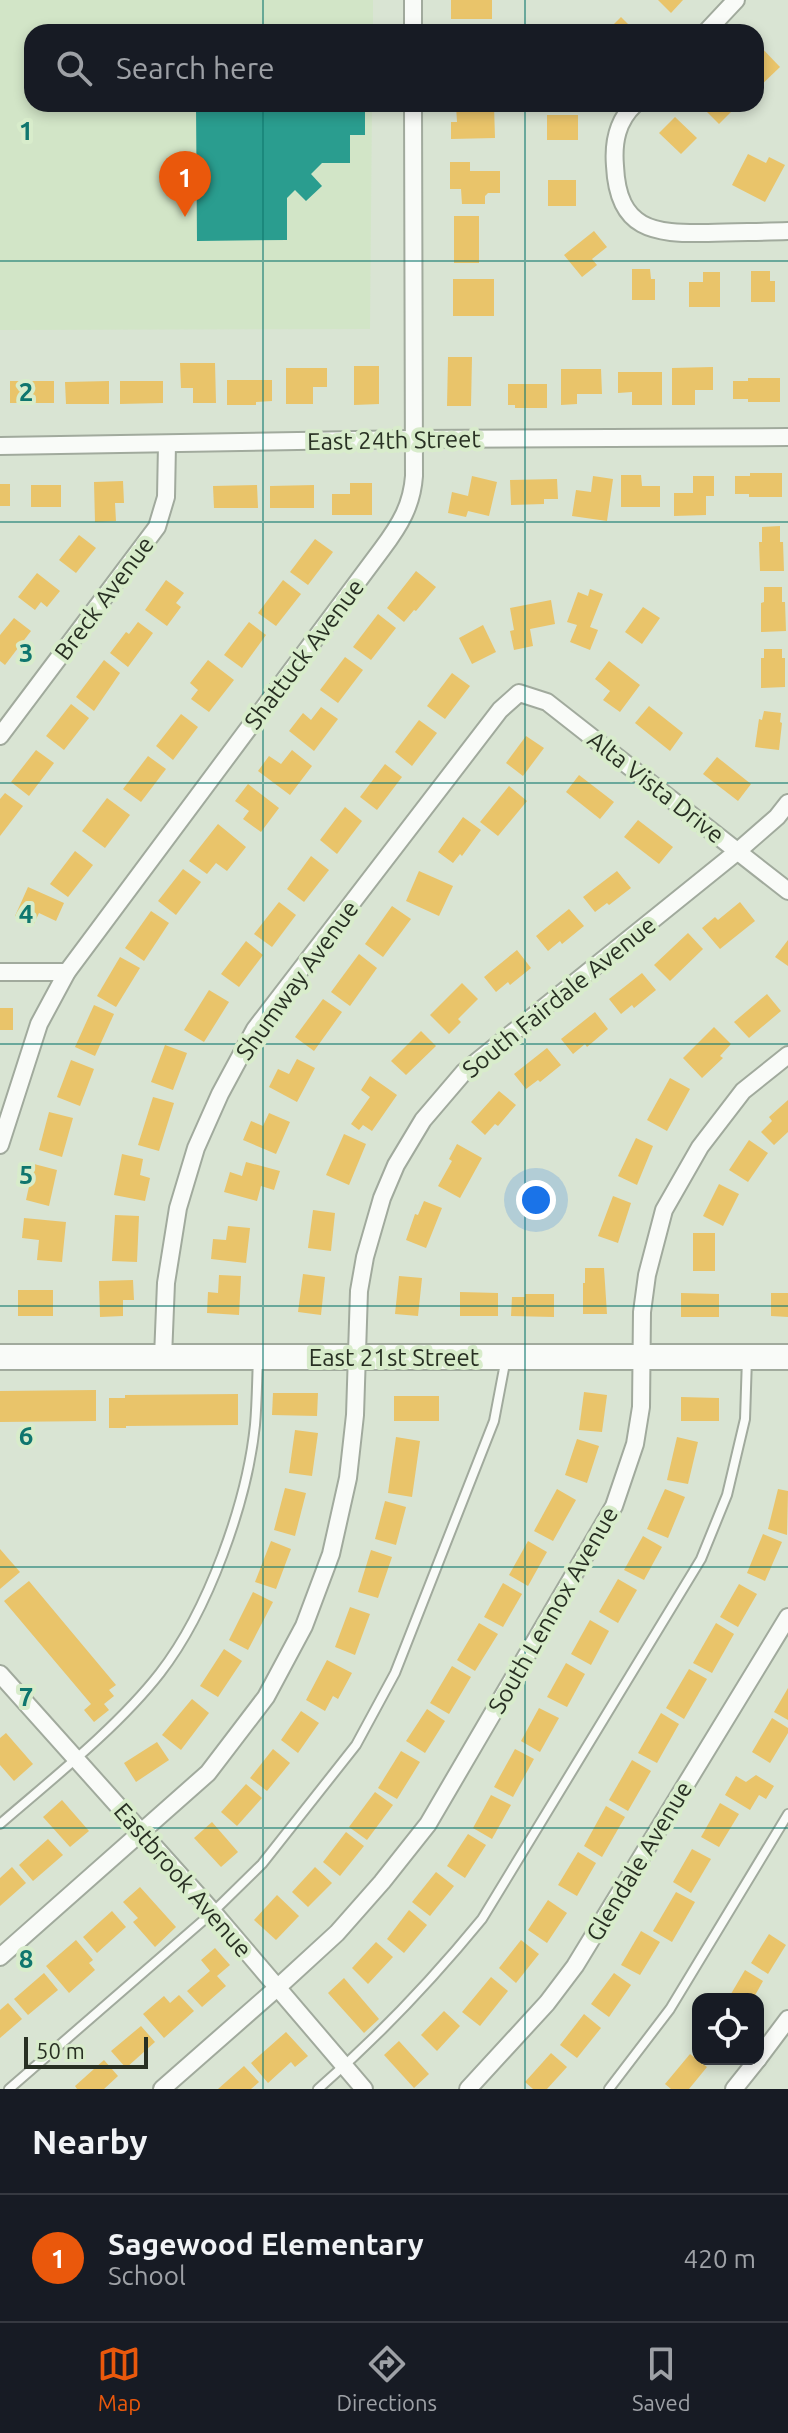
<!DOCTYPE html>
<style>
:root{--surface:#171b24;--page:#242831;--text:#f1f3f6;--muted:#9ea1a6;--line:#363941;--accent:#ea580c}
body{margin:0;font-family:Ubuntu,sans-serif;background:var(--page);color:var(--text)}
.controls{position:absolute;right:24px;bottom:24px;display:grid;overflow:hidden;border-radius:16px;box-shadow:0 4px 12px #0003}
.controls button{width:72px;height:72px;display:grid;place-items:center;padding:0;border:0;border-bottom:2px solid var(--line);background:var(--surface);color:var(--text);font:40px sans-serif}
.scale{position:absolute;left:24px;bottom:20px;width:124px;box-sizing:border-box;padding-left:8px;border:4px solid #283023;border-top:0;font-size:22px;line-height:28px;white-space:nowrap;color:#283023;-webkit-text-stroke:6px #d8eccb;paint-order:stroke}
.you{position:absolute;left:536px;top:1200px;width:28px;height:28px;margin:-20px;border:6px solid #fff;border-radius:50%;background:#1a73e8;box-shadow:0 0 0 12px #1a73e833}
.badge{display:grid;place-items:center;width:52px;height:52px;border-radius:50%;background:var(--accent);color:#fff;font-size:26px;font-weight:700}
.pin{position:absolute;translate:-50% -66px;filter:drop-shadow(0 2px 4px #0008)}
.pin::after{content:'';position:absolute;top:42px;width:28px;height:24px;background:inherit;clip-path:polygon(0 0,100% 0,50% 100%)}
.list{margin:0;padding:0;list-style:none}
h2{display:flex;justify-content:space-between;align-items:center;height:104px;margin:0;padding:0 32px;font-size:34px}
h2 small{font-size:26px;font-weight:400;color:var(--muted)}
.list li{display:grid;grid-template-columns:52px 1fr auto;gap:24px;align-items:center;box-sizing:border-box;height:128px;padding:0 32px;border-top:2px solid var(--line)}
.list b{display:block;font-size:30px;white-space:nowrap}
.list p{margin:0;font-size:26px;white-space:nowrap;color:var(--muted)}
.list em{font-size:26px;font-style:normal;color:var(--muted)}
.icon{flex:none;width:44px;height:44px;fill:none;stroke:currentColor;stroke-width:2;stroke-linecap:round;stroke-linejoin:round}
.map{position:relative;flex:none;width:788px;height:2089px;overflow:hidden}
.search{position:absolute;background:var(--surface);box-shadow:0 4px 12px #0003;left:24px;right:24px;top:24px;height:88px;display:flex;align-items:center;gap:20px;box-sizing:border-box;padding:0 28px;border-radius:24px;color:var(--muted);font-size:30px}
.sheet{height:232px;background:var(--surface)}
nav{display:flex;justify-content:space-around;align-items:center;box-sizing:border-box;height:112px;border-top:2px solid var(--line);background:var(--surface);font-size:22px;color:var(--muted)}
nav a{display:grid;justify-items:center;gap:4px}
nav .on{color:var(--accent)}
.map>svg:first-child{display:block}
.built{fill:#d2e5c7}
.homes{fill:#e9c46a}
.schools{fill:#2a9d8f}
.lines{fill:none;stroke-linecap:round;stroke-linejoin:round}
.lane-casing{stroke:#a1aa9d;stroke-width:12}
.street-casing{stroke:#a1aa9d;stroke-width:20}
.secondary-casing{stroke:#a1aa9d;stroke-width:28}
.lane{stroke:#f9fbf8;stroke-width:8}
.street{stroke:#f9fbf8;stroke-width:16}
.secondary{stroke:#f9fbf8;stroke-width:24}
.grid{fill:none;stroke:#0f766e;stroke-width:2;stroke-opacity:0.55}
.labels{text-anchor:middle;dominant-baseline:central;stroke-width:8;stroke-linejoin:round;paint-order:stroke}
.street-label{font-size:24px;fill:#283023;stroke:#d8eccb}
.grid-label{font-size:26px;text-anchor:middle;font-weight:bold;fill:#0f766e;stroke:#d8eccb;stroke-width:8;stroke-linejoin:round;paint-order:stroke}
</style>
<div class="map">
<svg width="788" height="2089" viewBox="0 0 788 2089">
<rect width="100%" height="100%" fill="#d9e4d3"/>
<path class="built" d="M0 0H373V32H32V104H372L370 329 0 330Z"/>
<g class="homes">
<rect x="451" y="0" width="41" height="19"/>
<path d="M658 0H683L671 13Z"/>
<path d="M621 17 636 32H606Z"/>
<path d="M756 42 780 67 756 90Z"/>
<path d="M699 104H739L719 124Z"/>
<path d="M456 105H494L495 138 451 139V122H457Z"/>
<rect x="547" y="115" width="31" height="25"/>
<path d="M675 117 697 138 681 154 659 133Z"/>
<path d="M748 154 766 163 769 157 785 165 765 202 732 185Z"/>
<path d="M450 162H470V171H500V193H488L485 196V204H462L461 189H450Z"/>
<rect x="548" y="180" width="28" height="26"/>
<rect x="454" y="216" width="25" height="47"/>
<path d="M594 231 607 247 592 259 597 265 582 277 564 255Z"/>
<path d="M632 269H650L651 279H655V300H632Z"/>
<path d="M751 271H770V281H775V302H751Z"/>
<path d="M703 272H720V307H689V282H703Z"/>
<rect x="453" y="279" width="41" height="37"/>
<path d="M448 357H472L471 406H447Z"/>
<path d="M180 363H215L216 403H193V388H181Z"/>
<path d="M354 366H379V404L354 405Z"/>
<path d="M713 367V390H695V405H672V368Z"/>
<path d="M286 368H327V387H313V404H286Z"/>
<path d="M561 369H601L602 394H577V404L561 405Z"/>
<path d="M618 372H662V405H632V392L618 393Z"/>
<path d="M748 378H780V402H748V399H733V381H748Z"/>
<path d="M227 380H272V401L256 402V405H227Z"/>
<rect x="10" y="381" width="44" height="22"/>
<path d="M109 381V404H66L65 382Z"/>
<path d="M120 381H163V403L120 404Z"/>
<path d="M508 384H547V408H515V405H508Z"/>
<path d="M750 473H782V497H749V494H735V476H750Z"/>
<path d="M621 475H641L642 486H660V507H621Z"/>
<path d="M472 476 497 482 489 516 468 511 466 517 448 513 452 492 468 496Z"/>
<path d="M593 476 613 479 607 521 572 516 576 490 591 492Z"/>
<path d="M693 476H714V496H706V515L674 516V493H693Z"/>
<path d="M557 479 558 499H544V504L511 505 510 480Z"/>
<path d="M123 481 124 503H115L116 521 95 522 94 482Z"/>
<path d="M350 483H372V515H332V494H350Z"/>
<rect x="0" y="484" width="10" height="22"/>
<rect x="31" y="485" width="30" height="22"/>
<path d="M257 485 258 508H214L213 486Z"/>
<path d="M314 485V508H270V486Z"/>
<path d="M780 526V542H783L784 571H760L759 542H762V527Z"/>
<path d="M79 535 96 548 76 573 59 560Z"/>
<path d="M315 539 333 552 308 585 290 572Z"/>
<path d="M416 571 436 587 416 611 414 610 404 622 387 608Z"/>
<path d="M37 573 60 591 47 607 41 602 35 610 18 597Z"/>
<path d="M166 580 184 593 176 603 181 607 167 626 145 610Z"/>
<path d="M283 580 301 594 276 626 258 613Z"/>
<path d="M764 587H782V602H785L786 631 761 632V603L764 602Z"/>
<path d="M590 589 603 594 590 627 598 630 590 650 570 642 577 625 567 622 578 592 588 596Z"/>
<path d="M551 600 555 624 530 629 533 646 514 650 510 631 514 630 510 608Z"/>
<path d="M643 607 660 618 642 644 625 632Z"/>
<path d="M378 614 396 628 371 660 353 647Z"/>
<path d="M14 618 31 631 5 665 0 661V635Z"/>
<path d="M138 622 153 633 128 667 110 653 126 632 129 634Z"/>
<path d="M249 622 266 635 242 668 224 655Z"/>
<path d="M483 625 496 652 472 664 459 638Z"/>
<path d="M764 649H782V658H785V687L761 688V658H764Z"/>
<path d="M345 657 363 670 338 703 320 690Z"/>
<path d="M104 660 120 673 94 711 76 697Z"/>
<path d="M208 660 234 680 209 712 191 699 198 690 190 683Z"/>
<path d="M609 661 640 685 620 712 603 700 610 691 595 679Z"/>
<path d="M452 673 470 686 445 719 427 706Z"/>
<path d="M71 704 89 718 64 750 46 736Z"/>
<path d="M649 706 683 733 670 751 635 723Z"/>
<path d="M321 707 338 719 314 751 289 731 303 713 311 720Z"/>
<path d="M764 711 781 713 780 722 782 723 779 750 755 747 759 719 762 720Z"/>
<path d="M181 714 198 727 173 760 156 746Z"/>
<path d="M419 720 437 733 412 766 395 752Z"/>
<path d="M526 736 544 748 523 776 506 763Z"/>
<path d="M36 750 54 763 29 796 11 782Z"/>
<path d="M292 750 312 766 290 795 258 771 269 756 281 764Z"/>
<path d="M148 756 166 769 141 802 123 789Z"/>
<path d="M717 757 751 784 738 801 703 774Z"/>
<path d="M385 764 402 777 377 810 360 797Z"/>
<path d="M579 775 614 802 600 819 566 792Z"/>
<path d="M248 784 279 808 261 832 243 819 249 811 235 801Z"/>
<path d="M509 786 527 801 498 836 480 822Z"/>
<path d="M5 793 23 806 0 836V799Z"/>
<path d="M107 798 130 815 105 848 82 831Z"/>
<path d="M345 807 362 821 337 854 320 840Z"/>
<path d="M463 817 481 830 462 856 460 854 453 863 438 852Z"/>
<path d="M638 820 673 847 659 864 624 837Z"/>
<path d="M218 824 246 847 227 871 216 863 207 874 189 861Z"/>
<path d="M75 851 93 865 68 897 50 884Z"/>
<path d="M311 856 329 870 304 902 287 889Z"/>
<path d="M183 869 201 882 176 915 158 901Z"/>
<path d="M419 871 453 886 439 916 406 901Z"/>
<path d="M617 871 631 888 609 905 607 903 595 912 583 897Z"/>
<path d="M28 887 64 903 56 921 39 913 34 924 15 916Z"/>
<path d="M279 902 296 915 272 947 254 934Z"/>
<path d="M740 902 755 921 720 949 702 928 715 917 718 920Z"/>
<path d="M392 906 411 919 383 957 365 944Z"/>
<path d="M569 909 584 926 562 944 560 941 548 951 536 936Z"/>
<path d="M151 911 169 923 144 961 125 948Z"/>
<path d="M688 933 703 949 670 981 654 965Z"/>
<path d="M788 940V966L775 957Z"/>
<path d="M246 941 263 955 239 987 221 974Z"/>
<path d="M517 950 531 968 510 985 508 982 496 992 484 977Z"/>
<path d="M359 954 377 968 350 1006 331 992Z"/>
<path d="M120 957 140 968 116 1007 97 996Z"/>
<path d="M642 973 656 990 634 1008 632 1005 621 1014 609 999Z"/>
<path d="M462 983 478 999 458 1019 461 1022 449 1034 430 1015Z"/>
<path d="M209 990 229 1002 204 1042 184 1030Z"/>
<path d="M767 994 781 1011 749 1038 734 1022Z"/>
<path d="M323 999 342 1012 314 1051 295 1037Z"/>
<path d="M94 1005 114 1014 95 1056 75 1047Z"/>
<rect x="0" y="1008" width="13" height="22"/>
<path d="M595 1012 608 1029 587 1047 585 1044 573 1054 561 1039Z"/>
<path d="M714 1027 731 1044 720 1056 723 1058 702 1078 683 1058Z"/>
<path d="M421 1031 436 1046 406 1075 391 1061Z"/>
<path d="M165 1045 187 1053 173 1090 151 1082Z"/>
<path d="M547 1048 561 1065 540 1082 538 1080 526 1089 514 1074Z"/>
<path d="M297 1059 315 1068 297 1102 269 1087 278 1069 289 1074Z"/>
<path d="M71 1060 94 1069 80 1106 57 1097Z"/>
<path d="M370 1076 397 1095 372 1131 363 1125 359 1130 351 1124 370 1097 361 1090Z"/>
<path d="M670 1078 690 1089 667 1131 647 1120Z"/>
<path d="M499 1091 516 1105 498 1126 495 1124 485 1135 471 1122Z"/>
<path d="M153 1097 174 1103 159 1151 138 1145Z"/>
<path d="M788 1100V1132L774 1145 761 1132 772 1121 769 1117Z"/>
<path d="M49 1112 73 1118 62 1157 39 1150Z"/>
<path d="M269 1113 290 1122 276 1154 243 1140 251 1121 263 1126Z"/>
<path d="M344 1134 366 1144 349 1185 326 1175Z"/>
<path d="M636 1138 653 1146 637 1185 618 1176Z"/>
<path d="M749 1140 768 1153 748 1182 729 1170Z"/>
<path d="M457 1144 482 1158 460 1198 438 1186 452 1161 449 1159Z"/>
<path d="M122 1154 143 1159 140 1175 150 1178 145 1201 114 1195Z"/>
<path d="M246 1162 280 1171 274 1190 261 1186 257 1201 224 1192 230 1172 242 1176Z"/>
<path d="M34 1164 57 1170 49 1206 26 1200Z"/>
<path d="M719 1184 739 1194 723 1226 703 1216Z"/>
<path d="M613 1196 631 1203 618 1243 598 1236Z"/>
<path d="M424 1201 442 1208 426 1248 406 1240 415 1214 418 1215Z"/>
<path d="M313 1210 335 1213 331 1251 308 1248Z"/>
<path d="M115 1215 139 1216 137 1262 112 1261Z"/>
<path d="M24 1218 66 1222 62 1262 37 1260 39 1240 22 1238Z"/>
<path d="M228 1226 250 1228 246 1263 211 1259 213 1239 226 1240Z"/>
<rect x="693" y="1233" width="22" height="38"/>
<path d="M585 1268H604L607 1314H583V1283H585Z"/>
<path d="M303 1274 325 1277 321 1315 298 1312Z"/>
<path d="M219 1275 241 1276 239 1315 207 1313 208 1292 218 1293Z"/>
<path d="M399 1276 422 1278 418 1316 395 1314Z"/>
<path d="M133 1280 134 1300H123V1316L100 1317 99 1281Z"/>
<rect x="18" y="1290" width="35" height="26"/>
<path d="M460 1292 498 1293V1316H460Z"/>
<path d="M681 1293 719 1294V1317H681Z"/>
<path d="M771 1293H788V1317L771 1316Z"/>
<path d="M525 1294H554V1317L511 1316 512 1297H525Z"/>
<path d="M96 1390V1421L0 1422V1391Z"/>
<path d="M584 1392 607 1395 602 1432 579 1430Z"/>
<path d="M273 1393H318L317 1416 272 1415Z"/>
<path d="M238 1394V1425L126 1426V1428H109V1398H125V1395Z"/>
<rect x="394" y="1396" width="45" height="25"/>
<path d="M681 1397 719 1398V1421H681Z"/>
<path d="M295 1430 318 1433 312 1476 289 1473Z"/>
<path d="M396 1437 420 1441 412 1497 388 1493Z"/>
<path d="M677 1437 698 1442 688 1484 667 1480Z"/>
<path d="M577 1439 599 1446 587 1483 565 1475Z"/>
<path d="M285 1488 306 1493 295 1536 274 1530Z"/>
<path d="M557 1489 576 1500 553 1541 534 1531Z"/>
<path d="M665 1489 685 1497 668 1538 647 1529Z"/>
<path d="M778 1489 788 1491 787 1535 768 1529Z"/>
<path d="M385 1501 406 1507 396 1545 375 1539Z"/>
<path d="M763 1534 782 1542 765 1581 747 1573Z"/>
<path d="M643 1536 662 1547 644 1580 624 1570Z"/>
<path d="M271 1541 291 1549 276 1589 255 1582Z"/>
<path d="M528 1541 547 1552 528 1586 509 1575Z"/>
<path d="M0 1549 20 1572 0 1589Z"/>
<path d="M371 1550 392 1557 378 1598 358 1592Z"/>
<path d="M618 1579 637 1590 618 1623 599 1612Z"/>
<path d="M29 1581 116 1685 109 1690 114 1696 104 1704 109 1710 94 1722 84 1710 91 1704 4 1601Z"/>
<path d="M503 1583 522 1594 503 1627 484 1617Z"/>
<path d="M739 1584 757 1594 738 1627 720 1617Z"/>
<path d="M253 1592 273 1602 248 1650 229 1640Z"/>
<path d="M350 1607 370 1614 355 1655 335 1647Z"/>
<path d="M590 1620 609 1631 591 1665 571 1654Z"/>
<path d="M479 1623 498 1634 475 1671 457 1660Z"/>
<path d="M716 1623 734 1634 712 1673 693 1663Z"/>
<path d="M224 1649 242 1661 218 1697 200 1686Z"/>
<path d="M327 1660 352 1673 338 1699 333 1696 325 1711 306 1700Z"/>
<path d="M566 1663 585 1674 567 1707 547 1697Z"/>
<path d="M452 1666 471 1677 449 1714 430 1703Z"/>
<path d="M689 1669 707 1679 684 1719 666 1708Z"/>
<path d="M788 1688V1720L774 1712Z"/>
<path d="M192 1699 209 1713 181 1750 162 1735Z"/>
<path d="M539 1708 559 1718 540 1752 521 1741Z"/>
<path d="M427 1709 445 1721 425 1753 406 1741Z"/>
<path d="M301 1711 319 1723 298 1753 281 1740Z"/>
<path d="M661 1713 679 1724 657 1763 638 1753Z"/>
<path d="M772 1718 788 1728V1733L770 1763 752 1752Z"/>
<path d="M6 1733 33 1764 14 1781 0 1765V1738Z"/>
<path d="M157 1742 169 1760 136 1782 124 1763Z"/>
<path d="M273 1749 290 1763 267 1791 250 1778Z"/>
<path d="M515 1749 534 1759 513 1797 494 1787Z"/>
<path d="M401 1751 420 1762 397 1799 378 1788Z"/>
<path d="M632 1760 651 1771 628 1811 609 1800Z"/>
<path d="M756 1775 774 1786 766 1799 759 1795 750 1810 725 1795 736 1776 746 1782Z"/>
<path d="M246 1784 262 1798 237 1826 221 1812Z"/>
<path d="M375 1792 393 1805 367 1840 349 1827Z"/>
<path d="M491 1795 511 1805 492 1839 473 1828Z"/>
<path d="M62 1800 89 1831 70 1847 43 1817Z"/>
<path d="M720 1803 739 1814 719 1847 701 1837Z"/>
<path d="M606 1806 625 1817 602 1857 584 1846Z"/>
<path d="M212 1822 238 1852 221 1867 194 1838Z"/>
<path d="M346 1832 364 1846 340 1876 323 1862Z"/>
<path d="M468 1834 486 1845 465 1878 447 1866Z"/>
<path d="M48 1839 63 1855 33 1881 19 1865Z"/>
<path d="M692 1849 711 1859 691 1893 673 1882Z"/>
<path d="M578 1852 596 1863 577 1896 558 1885Z"/>
<path d="M12 1867 26 1883 0 1906V1878Z"/>
<path d="M315 1867 332 1883 308 1907 292 1892Z"/>
<path d="M436 1872 454 1886 430 1916 412 1902Z"/>
<path d="M140 1887 176 1927 155 1947 133 1922 138 1918 123 1902Z"/>
<path d="M676 1892 695 1902 672 1942 653 1931Z"/>
<path d="M277 1895 299 1916 276 1940 254 1920Z"/>
<path d="M548 1900 567 1913 547 1943 528 1930Z"/>
<path d="M409 1910 427 1925 404 1953 387 1939Z"/>
<path d="M112 1911 126 1927 97 1953 83 1937Z"/>
<path d="M641 1931 660 1942 640 1975 621 1965Z"/>
<path d="M769 1934 786 1945 768 1974 751 1963Z"/>
<path d="M76 1940 93 1960 89 1963 95 1970 69 1993 46 1966Z"/>
<path d="M521 1940 539 1954 516 1983 499 1968Z"/>
<path d="M376 1942 393 1957 368 1984 352 1968Z"/>
<path d="M215 1948 230 1965 217 1976 226 1986 202 2007 187 1991 210 1971 201 1960Z"/>
<path d="M745 1970 763 1981 753 1999H728Z"/>
<path d="M44 1973 58 1990 28 2015 14 1999Z"/>
<path d="M614 1973 631 1985 609 2017 591 2004Z"/>
<path d="M491 1977 508 1991 480 2026 462 2012Z"/>
<path d="M344 1978 379 2019 364 2033 328 1993Z"/>
<path d="M179 1995 194 2011 164 2038 143 2014 164 1996 170 2003Z"/>
<path d="M8 2003 22 2019 0 2038V2010Z"/>
<path d="M444 2011 460 2026 437 2051 421 2035Z"/>
<path d="M584 2014 601 2028 577 2058 560 2045Z"/>
<path d="M141 2026 155 2042 126 2068 111 2051Z"/>
<path d="M286 2032 308 2056 295 2067 291 2062 268 2083 251 2063Z"/>
<path d="M399 2041 429 2074 414 2088 384 2055Z"/>
<path d="M551 2053 567 2067 547 2089H533L525 2082Z"/>
<path d="M690 2054 707 2067 689 2089H671L665 2084Z"/>
<path d="M104 2060 118 2076 104 2089H77L75 2086Z"/>
<path d="M244 2066 259 2082 251 2089H218Z"/>
</g>
<path class="schools" d="M196 104H286V109H314V104H365V135H350V163H322L311 174 322 186 306 201 295 190 287 198V240L197 241Z"/>
<g class="lines">
<g class="lane-casing">
<g id="lane">
<path d="M0 1824C52 1779 118 1727 160 1673 208 1611 247 1503 255 1425 257 1403 257 1380 258 1358"/>
<path d="M9 2089 213 1912 262 1864 356 1745 395 1673 494 1421 506 1358"/>
<path d="M318 2089C378 2037 432 1980 482 1919L701 1559 727 1495 745 1419 747 1358"/>
<path d="M609 2089 670 2009 788 1814"/>
</g>
</g>
<g class="street-casing">
<g id="street">
<path d="M413 0V32"/>
<path d="M706 32 736 0"/>
<path d="M635 104C617 121 613 142 615 166 618 230 653 234 708 233 735 232 761 232 788 231"/>
<path d="M0 446 414 439 788 437"/>
<path d="M0 736 157 527 166 497 167 444"/>
<path d="M0 972H67"/>
<path d="M0 1145 39 1024 67 972 382 549C400 525 412 505 414 476L413 104"/>
<path d="M163 1357 166 1283 178 1208 196 1148 220 1094 255 1029 500 710 519 693 547 702 788 891"/>
<path d="M0 1674 213 1912 364 2089"/>
<path d="M0 1957 208 1773 266 1697 304 1626 331 1554 348 1478 355 1415 359 1291 365 1257 382 1198 396 1165 423 1120 464 1072 738 851 777 817 788 803"/>
<path d="M758 2059 788 2019"/>
<path d="M162 2089 277 1988 337 1933 382 1882 428 1824 614 1506 635 1444 641 1407 642 1312 647 1275 664 1210 700 1147 743 1091 788 1055"/>
<path d="M468 2089 547 2003 575 1966 788 1617"/>
<path d="M734 2089 758 2059"/>
</g>
</g>
<g class="secondary-casing">
<path id="secondary" d="M0 1357H788"/>
</g>
<use href="#lane" class="lane"/>
<use href="#street" class="street"/>
<use href="#secondary" class="secondary"/>
</g>
<path class="grid" d="M263 0V32M525 0V32M263 104V2089M525 104V2089M0 261H788M0 522H788M0 783H788M0 1044H788M0 1306H788M0 1567H788M0 1828H788"/>
<g class="labels">
<g class="street-label">
<text transform="translate(394 440) rotate(-1)">East 24th Street</text>
<text transform="translate(104 598) rotate(-53)">Breck Avenue</text>
<text transform="translate(304 654) rotate(-53)">Shattuck Avenue</text>
<text transform="translate(656 787) rotate(38)">Alta Vista Drive</text>
<text transform="translate(297 980) rotate(-54)">Shumway Avenue</text>
<text transform="translate(559 997) rotate(-39)">South Fairdale Avenue</text>
<text x="394" y="1357">East 21st Street</text>
<text transform="translate(553 1610) rotate(-60)">South Lennox Avenue</text>
<text transform="translate(639 1861) rotate(-59)">Glendale Avenue</text>
<text transform="translate(183 1880) rotate(49)">Eastbrook Avenue</text>
</g>
</g>
<g class="grid-label">
<text x="26" y="140">1</text>
<text x="26" y="401">2</text>
<text x="26" y="662">3</text>
<text x="26" y="923">4</text>
<text x="26" y="1184">5</text>
<text x="26" y="1445">6</text>
<text x="26" y="1706">7</text>
<text x="26" y="1968">8</text>
</g>
</svg>
<div class="controls">
<button><svg class="icon" aria-label="locate" viewBox="0 0 24 24"><circle cx="12" cy="12" r="6"/><path d="M12 2v4M12 18v4M2 12h4M18 12h4"/></svg></button>
</div>
<div class="scale">50 m</div>
<div class="you"></div>
<div class="pin badge" style="left:185px;top:217px">1</div>
<div class="search"><svg class="icon" aria-label="search" viewBox="0 0 24 24"><circle cx="10" cy="10" r="6"/><path d="M15 15l6 6"/></svg>Search here</div>
</div>
<section class="sheet">
<h2>Nearby<small></small></h2>
<ul class="list">
<li><span class="badge">1</span><div><b>Sagewood Elementary</b><p>School</p></div><em>420 m</em></li>
</ul>
</section>
<nav>
<a class="on"><svg class="icon" aria-label="map" viewBox="0 0 24 24"><path d="M3 6l6-2 6 2 6-2v14l-6 2-6-2-6 2zM9 4v14M15 6v14"/></svg>Map</a>
<a><svg class="icon" aria-label="directions" viewBox="0 0 24 24"><path d="M12 3l9 9-9 9-9-9zM9 14v-3h6M13 9l2 2-2 2"/></svg>Directions</a>
<a><svg class="icon" aria-label="saved" viewBox="0 0 24 24"><path d="M7 4h10v16l-5-4-5 4z"/></svg>Saved</a>
</nav>
